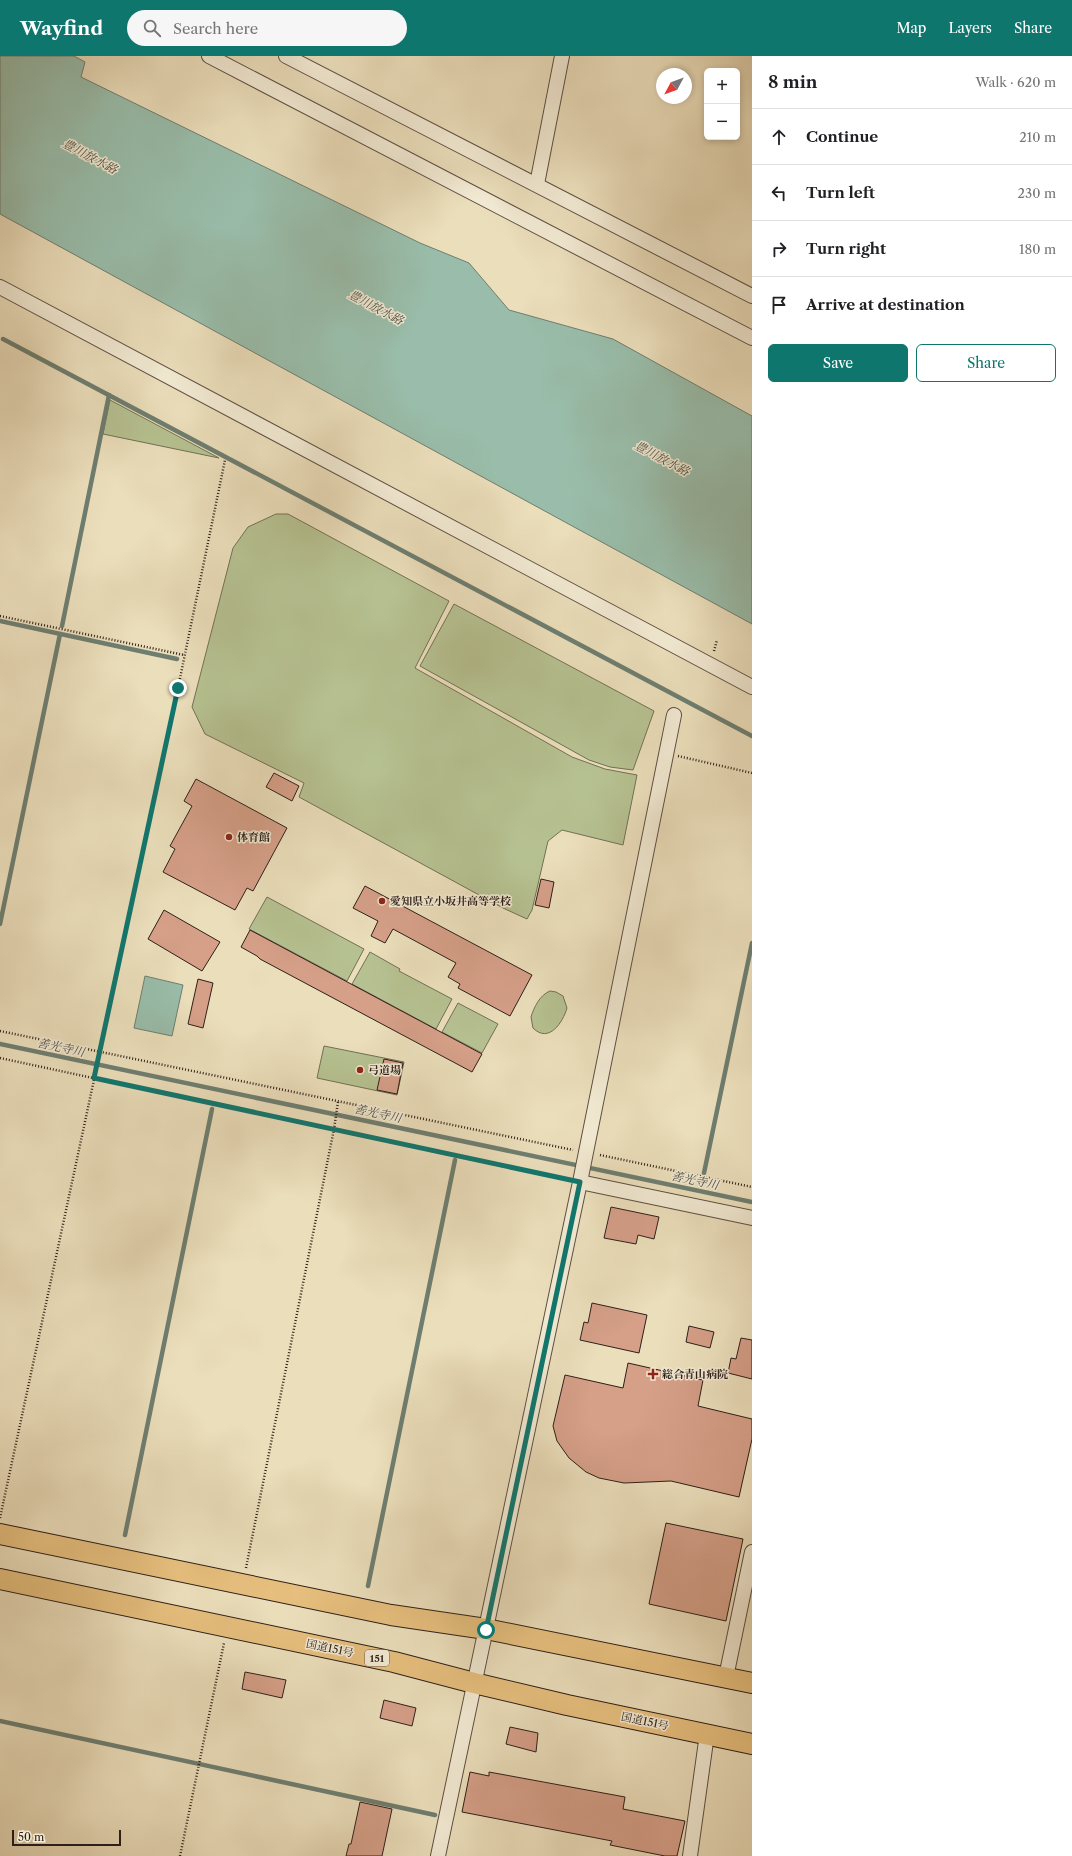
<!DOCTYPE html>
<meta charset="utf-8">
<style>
:root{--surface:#fff;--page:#f6f6f6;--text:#202124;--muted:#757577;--line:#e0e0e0;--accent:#0f766e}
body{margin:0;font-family:"Libre Caslon Text","Noto Serif JP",serif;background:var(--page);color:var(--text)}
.controls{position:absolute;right:12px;top:12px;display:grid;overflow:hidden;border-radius:6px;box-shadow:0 2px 6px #0003}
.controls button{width:36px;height:36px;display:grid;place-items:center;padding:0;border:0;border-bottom:1px solid var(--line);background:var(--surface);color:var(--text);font:20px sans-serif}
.compass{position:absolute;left:656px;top:12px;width:36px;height:36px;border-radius:50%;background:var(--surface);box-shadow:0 2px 6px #0003;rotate:229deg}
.scale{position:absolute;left:12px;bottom:10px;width:109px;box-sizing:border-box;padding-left:4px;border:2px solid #2e1f19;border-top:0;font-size:11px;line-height:14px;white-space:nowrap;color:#2e1f19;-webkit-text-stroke:3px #f2ead3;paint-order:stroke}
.stop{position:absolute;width:12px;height:12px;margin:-9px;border:3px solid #0f766e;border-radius:50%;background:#fff}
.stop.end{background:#0f766e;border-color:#fff;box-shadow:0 1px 4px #0008}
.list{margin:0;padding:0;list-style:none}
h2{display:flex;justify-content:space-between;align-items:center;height:52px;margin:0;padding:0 16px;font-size:17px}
h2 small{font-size:13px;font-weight:400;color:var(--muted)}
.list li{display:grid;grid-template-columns:26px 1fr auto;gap:12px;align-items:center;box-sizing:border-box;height:56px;padding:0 16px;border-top:1px solid var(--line)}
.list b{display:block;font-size:15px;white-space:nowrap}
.list em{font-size:13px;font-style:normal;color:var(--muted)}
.actions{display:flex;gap:8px;padding:12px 16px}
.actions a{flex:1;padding:9px 0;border:1px solid var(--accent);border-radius:6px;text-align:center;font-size:14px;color:var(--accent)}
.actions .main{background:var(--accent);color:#fff}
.icon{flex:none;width:22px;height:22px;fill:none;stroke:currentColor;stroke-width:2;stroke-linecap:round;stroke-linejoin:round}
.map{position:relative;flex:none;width:752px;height:1800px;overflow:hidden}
header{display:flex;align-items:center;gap:24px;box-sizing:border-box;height:56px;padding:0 20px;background:var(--accent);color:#fff}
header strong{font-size:19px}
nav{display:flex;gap:22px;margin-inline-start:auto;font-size:14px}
.search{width:280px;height:36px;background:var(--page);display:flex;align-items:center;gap:10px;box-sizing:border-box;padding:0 14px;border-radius:22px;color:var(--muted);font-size:15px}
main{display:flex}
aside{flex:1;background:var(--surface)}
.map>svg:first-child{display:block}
.green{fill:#b6c191;stroke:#727055}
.water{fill:#99bdaa;stroke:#6e7e70}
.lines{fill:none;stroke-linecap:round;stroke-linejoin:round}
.stream{stroke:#6e7e70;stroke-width:4.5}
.building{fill:#d59f88;stroke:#2e1f19}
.minor-casing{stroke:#5d4f42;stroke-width:16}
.highway-casing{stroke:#2e1f19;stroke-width:22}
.path{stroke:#2e1f19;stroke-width:2.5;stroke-dasharray:1 2;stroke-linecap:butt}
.minor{stroke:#f2ead3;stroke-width:14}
.highway{stroke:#e6bf7e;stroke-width:20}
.route{stroke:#0f766e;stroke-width:5}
.poi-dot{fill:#8f2418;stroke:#f2ead3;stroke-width:1.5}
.labels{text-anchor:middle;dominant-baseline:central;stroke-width:3;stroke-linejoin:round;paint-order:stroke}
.shield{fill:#f2ead3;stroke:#695c51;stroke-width:1}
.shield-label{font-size:10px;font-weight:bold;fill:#2e1f19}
.poi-label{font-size:11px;font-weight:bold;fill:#2e1f19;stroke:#f2ead3;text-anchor:start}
.street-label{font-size:11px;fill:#2e1f19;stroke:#f2ead3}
.water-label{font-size:12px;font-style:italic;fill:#4e4e44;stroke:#f2ead3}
</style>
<header>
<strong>Wayfind</strong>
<div class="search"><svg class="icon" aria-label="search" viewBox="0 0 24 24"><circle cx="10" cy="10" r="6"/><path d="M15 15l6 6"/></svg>Search here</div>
<nav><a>Map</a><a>Layers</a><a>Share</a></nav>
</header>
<main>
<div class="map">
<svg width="752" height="1800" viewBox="0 0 752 1800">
<rect width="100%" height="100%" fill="#ebdebb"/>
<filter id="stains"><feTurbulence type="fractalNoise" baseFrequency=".005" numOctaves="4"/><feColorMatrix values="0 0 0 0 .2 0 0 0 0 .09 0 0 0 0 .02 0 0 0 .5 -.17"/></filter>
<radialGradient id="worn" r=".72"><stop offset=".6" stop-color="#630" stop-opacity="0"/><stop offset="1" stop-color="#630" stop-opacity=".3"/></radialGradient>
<g class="green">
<path d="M110 344 219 402 103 378Z"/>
<path d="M276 458H288L449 545 415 612 572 701 605 713 637 719 623 789 562 774 548 785 532 854 527 863 503 852 299 741 304 727 205 678 192 651 233 492 248 471Z"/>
<path d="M454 548 654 655 633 714 610 711 589 704 420 610Z"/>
<path d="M267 841 364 893 347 925 249 873Z"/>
<path d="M370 896 400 913 399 915 452 943 436 973 352 928Z"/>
<path d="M550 935 556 936 563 940 567 952C563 966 549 988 533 972L531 961C534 951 540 939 550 935Z"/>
<path d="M458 947 498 968 482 997 442 976Z"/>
<path d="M324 990 404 1006 397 1039 317 1022Z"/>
</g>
<g class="water">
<path d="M0 0H74L85 6 81 21 420 187 469 207 509 254 613 283 752 360V568L0 158Z"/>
<path d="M145 920 183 929 172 980 134 972Z"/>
</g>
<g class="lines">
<g class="stream">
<path d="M3 283 752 680"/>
<path d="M0 565 177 603"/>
<path d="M62 570 109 339"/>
<path d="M0 868 60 578"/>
<path d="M0 988 752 1146"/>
<path d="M704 1117 752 887"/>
<path d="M125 1479 212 1053"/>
<path d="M368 1530 455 1104"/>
<path d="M0 1665 435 1759"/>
</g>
</g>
<g class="building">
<path d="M274 717 299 730 292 745 266 731Z"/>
<path d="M196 723 287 772 253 835 247 832 235 854 163 816 175 793 170 790 192 750 184 745Z"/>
<path d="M541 823 554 826 549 852 535 849Z"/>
<path d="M365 830 532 919 510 960 458 932 460 928 448 921 456 907 393 873 385 887 371 880 378 865 353 852Z"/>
<path d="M164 854 220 886 202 915 148 883Z"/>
<path d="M250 874 482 998 472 1016 260 903 257 900 241 891Z"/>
<path d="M198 923 213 927 203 972 188 968Z"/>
<path d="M384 1003 403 1007 397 1038 377 1034Z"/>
<path d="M611 1151 659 1161 654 1183 638 1179 636 1188 604 1182Z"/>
<path d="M592 1247 647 1259 639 1297 580 1284 584 1266 588 1267Z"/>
<path d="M689 1270 714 1276 710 1292 686 1286Z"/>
<path d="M741 1282 752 1284V1323L728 1317 731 1302 736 1303Z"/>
<path d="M628 1307 703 1324 698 1350 752 1363V1383L739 1441 671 1425 624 1427 599 1422 586 1416 569 1402 557 1385 553 1370 565 1319 623 1332Z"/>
<path d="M666 1467 743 1483 726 1565 649 1548Z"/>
<path d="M245 1616 286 1624 282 1642 242 1633Z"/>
<path d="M384 1644 416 1652 412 1670 380 1662Z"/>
<path d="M510 1671 538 1677 536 1696 506 1688Z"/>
<path d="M470 1716 489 1720V1716L625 1741 623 1753 685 1765 677 1800H665L610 1789 612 1785 462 1756Z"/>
<path d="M360 1746 392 1753 382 1800H346L349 1788H351Z"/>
</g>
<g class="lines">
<g class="minor-casing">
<g id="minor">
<path d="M209 0 752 282"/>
<path d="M286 0 752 240"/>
<path d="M537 128 562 0"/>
<path d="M0 231 752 631"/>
<path d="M580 1126 752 1162"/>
<path d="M726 1621 752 1496"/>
<path d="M438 1800 580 1126 674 659"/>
<path d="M690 1800 707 1678"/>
</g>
</g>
<g class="highway-casing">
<g id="highway">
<path d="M0 1478 391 1559 486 1573 752 1627"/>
<path d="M0 1523 394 1606 474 1627 567 1649 752 1688"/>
</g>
</g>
<g class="path">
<path d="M0 560 184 599"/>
<path d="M714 595 717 584"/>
<path d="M678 700 752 717"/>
<path d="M0 975 573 1094"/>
<path d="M0 1002 567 1124"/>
<path d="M600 1099 752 1131"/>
<path d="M0 1462 178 632 225 404"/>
<path d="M246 1512 334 1073 338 1046"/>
<path d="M180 1800 224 1587"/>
</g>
<use href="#minor" class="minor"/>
<use href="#highway" class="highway"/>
</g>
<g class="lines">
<path class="route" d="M178 632 94 1022 580 1126 486 1574"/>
</g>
<g class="poi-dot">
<circle cx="229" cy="781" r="4"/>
<circle cx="382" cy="845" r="4"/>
<circle cx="360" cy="1014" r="4"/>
<path d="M651 1312h4v4h4v4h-4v4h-4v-4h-4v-4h4z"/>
</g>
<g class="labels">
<rect class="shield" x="365" y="1594" width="24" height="16" rx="3"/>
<g class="shield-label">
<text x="377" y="1602">151</text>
</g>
<g class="poi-label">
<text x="237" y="781">体育館</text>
<text x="390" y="845">愛知県立小坂井高等学校</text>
<text x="368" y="1014">弓道場</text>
<text x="662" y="1318">総合青山病院</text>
</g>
<g class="street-label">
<text transform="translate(330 1592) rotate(12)">国道151号</text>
<text transform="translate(645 1665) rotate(12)">国道151号</text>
</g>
<g class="water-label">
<text transform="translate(90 100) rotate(28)">豊川放水路</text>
<text transform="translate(376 251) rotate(28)">豊川放水路</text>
<text transform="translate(662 402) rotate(28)">豊川放水路</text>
<text transform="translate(61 991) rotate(12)">善光寺川</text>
<text transform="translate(378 1057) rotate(12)">善光寺川</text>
<text transform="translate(695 1124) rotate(12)">善光寺川</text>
</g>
</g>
<rect width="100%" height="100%" filter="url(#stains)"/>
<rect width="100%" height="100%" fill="url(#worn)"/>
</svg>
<div class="controls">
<button>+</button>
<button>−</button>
</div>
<svg class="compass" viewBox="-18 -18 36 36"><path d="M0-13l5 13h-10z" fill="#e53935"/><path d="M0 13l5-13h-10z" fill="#757577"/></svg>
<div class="scale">50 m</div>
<div class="stop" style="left:486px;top:1574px"></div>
<div class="stop end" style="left:178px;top:632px"></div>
</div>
<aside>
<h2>8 min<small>Walk · 620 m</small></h2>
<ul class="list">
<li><svg class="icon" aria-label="ahead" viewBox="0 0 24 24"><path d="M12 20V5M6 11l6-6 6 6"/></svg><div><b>Continue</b></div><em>210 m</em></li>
<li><svg class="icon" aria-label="left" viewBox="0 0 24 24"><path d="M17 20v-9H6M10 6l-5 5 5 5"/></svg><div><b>Turn left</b></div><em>230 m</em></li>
<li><svg class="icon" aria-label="right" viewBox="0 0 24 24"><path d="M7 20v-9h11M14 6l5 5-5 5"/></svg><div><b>Turn right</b></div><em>180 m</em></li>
<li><svg class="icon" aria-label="arrive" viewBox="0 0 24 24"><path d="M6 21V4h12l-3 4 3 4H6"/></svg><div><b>Arrive at destination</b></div></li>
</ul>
<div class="actions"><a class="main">Save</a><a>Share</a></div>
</aside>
</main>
